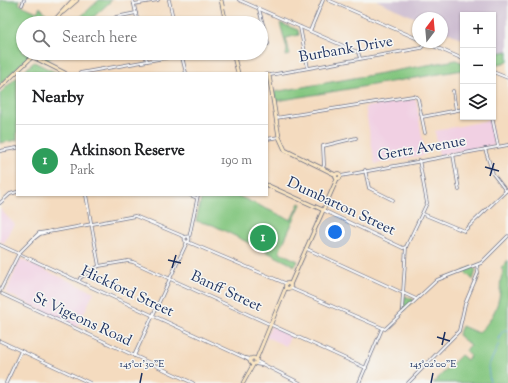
<!DOCTYPE html>
<meta charset="utf-8">
<style>
:root{--surface:#fff;--page:#f6f6f6;--text:#202124;--muted:#757577;--line:#e0e0e0;--accent:#db2777}
body{margin:0;font-family:"Sorts Mill Goudy",serif;background:var(--page);color:var(--text)}
.controls{position:absolute;right:12px;top:12px;display:grid;overflow:hidden;border-radius:0px;box-shadow:0 1px 3px #0004}
.controls button{width:36px;height:36px;display:grid;place-items:center;padding:0;border:0;border-bottom:1px solid var(--line);background:var(--surface);color:var(--text);font:20px sans-serif}
.compass{position:absolute;left:412px;top:12px;width:36px;height:36px;border-radius:50%;background:var(--surface);box-shadow:0 1px 3px #0004;rotate:16deg}
.you{position:absolute;left:335px;top:232px;width:14px;height:14px;margin:-10px;border:3px solid #fff;border-radius:50%;background:#1a73e8;box-shadow:0 0 0 6px #1a73e833}
.badge{display:grid;place-items:center;width:26px;height:26px;border-radius:50%;background:var(--accent);color:#fff;font-size:13px;font-weight:700}
.pin{position:absolute;translate:-50% -50%;border:2px solid #fff;box-shadow:0 1px 4px #0006}
.list{margin:0;padding:0;list-style:none}
h2{display:flex;justify-content:space-between;align-items:center;height:52px;margin:0;padding:0 16px;font-size:17px}
h2 small{font-size:13px;font-weight:400;color:var(--muted)}
.list li{display:grid;grid-template-columns:26px 1fr auto;gap:12px;align-items:center;box-sizing:border-box;height:72px;padding:0 16px;border-top:1px solid var(--line)}
.list b{display:block;font-size:15px;white-space:nowrap}
.list p{margin:0;font-size:13px;white-space:nowrap;color:var(--muted)}
.list em{font-size:13px;font-style:normal;color:var(--muted)}
.icon{flex:none;width:22px;height:22px;fill:none;stroke:currentColor;stroke-width:2;stroke-linecap:round;stroke-linejoin:round}
.map{position:relative;flex:none;width:508px;height:383px;overflow:hidden}
.search{position:absolute;background:var(--surface);box-shadow:0 1px 3px #0004;left:16px;top:16px;width:252px;height:44px;display:flex;align-items:center;gap:10px;box-sizing:border-box;padding:0 14px;border-radius:22px;color:var(--muted);font-size:15px}
.panel{position:absolute;background:var(--surface);box-shadow:0 1px 3px #0004;left:16px;top:72px;width:252px;height:124px;border-radius:0px}
.map>svg:first-child{display:block}
.built{fill:#f1d0e3}
.industrial{fill:#cebed1}
.green{fill:#83c67f;stroke:#4f7a6e}
.lines{fill:none;stroke-linecap:round;stroke-linejoin:round}
.stream{stroke:#699fd6;stroke-width:1}
.street-casing{stroke:#676b80;stroke-width:3.5}
.secondary-casing{stroke:#676b80;stroke-width:4.5}
.street{stroke:#fff;stroke-width:2}
.secondary{stroke:#fbe6c3;stroke-width:3}
.ticks{fill:none;stroke:#1b2f5e;stroke-width:1.5}
.labels{text-anchor:middle;dominant-baseline:central;stroke-width:3;stroke-linejoin:round;paint-order:stroke}
.street-label{font-size:15px;fill:#1b2f5e;stroke:#f6f6f2}
.ticks-label{font-size:10px;text-anchor:middle;fill:#1b2f5e;stroke:#f6f6f2;stroke-width:3;stroke-linejoin:round;paint-order:stroke}
</style>
<div class="map">
<svg width="508" height="383" viewBox="0 0 508 383">
<rect width="100%" height="100%" fill="#f6f6f2"/>
<filter id="ink" filterUnits="userSpaceOnUse"><feTurbulence type="fractalNoise" baseFrequency=".025" numOctaves="2"/><feDisplacementMap in="SourceGraphic" scale="8" xChannelSelector="R" yChannelSelector="G"/><feConvolveMatrix kernelMatrix="1 2 1 2 8 2 1 2 1" color-interpolation-filters="sRGB"/></filter>
<filter id="wash" filterUnits="userSpaceOnUse"><feTurbulence type="fractalNoise" baseFrequency=".012" numOctaves="4" result="noise"/><feDisplacementMap in="SourceGraphic" scale="16" xChannelSelector="R" yChannelSelector="G"/><feGaussianBlur stdDeviation="0.9" result="paint"/><feColorMatrix in="noise" values="0 0 0 0 0 0 0 0 0 0 0 0 0 0 0 0 0 1.4 0 .05"/><feComposite in="paint" operator="in"/></filter>
<g filter="url(#wash)">
<rect width="100%" height="100%" fill="#f4dbbf"/>
<g class="built">
<path d="M414 99 416 100 425 155 375 164 365 107Z"/>
<path d="M490 120 495 145 439 155 435 131Z"/>
<path d="M0 209 15 225 10 230 4 243 0 241Z"/>
<path d="M20 259 94 292 77 327 6 293Z"/>
<path d="M271 326 291 335 286 346 266 337Z"/>
</g>
<path class="industrial" d="M376 0H508V51L493 53V15H463V39L442 30V18L418 19Z"/>
<g class="green">
<path d="M0 0H20L19 4 37 12 40 7 49 17 47 23H23V53H33L0 85Z"/>
<path d="M99 0H112L87 23H74Z"/>
<path d="M280 23 298 30 299 35 286 38 290 55 286 56 287 49Z"/>
<path d="M508 51V62L493 65V54Z"/>
<path d="M39 53H55L45 62 37 58Z"/>
<path d="M456 60 463 63V70L276 101 274 92Z"/>
<path d="M34 62 57 73H22Z"/>
<path d="M17 77V140L0 143V93Z"/>
<path d="M202 195H236L291 220 299 203 301 204 279 252 298 261 295 266 213 225 196 221Z"/>
<path d="M508 260V383H433L461 355 467 360 470 356 466 351 470 345 458 335 462 326 478 333C490 323 498 308 500 292 501 283 499 280 504 271L501 269Z"/>
<path d="M473 267 476 270 473 280 464 271Z"/>
<path d="M405 296 414 300 403 311Z"/>
</g>
<g class="lines">
<path class="stream" d="M490 383 488 367 498 346 500 335 504 330H508"/>
</g>
</g>
<g filter="url(#ink)">
<g class="lines">
<g class="street-casing">
<g id="street">
<path d="M133 0 138 23"/>
<path d="M169 0 174 23"/>
<path d="M239 0 355 51 358 52 360 58"/>
<path d="M328 0 418 39"/>
<path d="M134 4 158 0"/>
<path d="M22 5 24 0"/>
<path d="M259 9 268 44"/>
<path d="M110 23 116 17 136 13"/>
<path d="M300 27 308 68"/>
<path d="M310 31 323 0"/>
<path d="M424 42 463 59"/>
<path d="M145 53 147 61"/>
<path d="M181 53 186 73"/>
<path d="M493 72 508 78"/>
<path d="M80 73 181 55"/>
<path d="M270 75 421 48 426 43"/>
<path d="M453 91 456 110"/>
<path d="M422 117 463 109"/>
<path d="M492 117 498 146"/>
<path d="M276 118 413 96 417 97 418 99 425 133"/>
<path d="M267 139 279 137"/>
<path d="M485 149 493 174 506 191"/>
<path d="M0 151 17 148"/>
<path d="M453 154 459 190"/>
<path d="M323 168 324 165 323 146 356 138"/>
<path d="M365 170 369 188 393 200"/>
<path d="M341 176 508 145"/>
<path d="M86 195 99 266"/>
<path d="M190 195 197 198"/>
<path d="M0 203 10 194 17 192"/>
<path d="M323 210 403 248 406 247"/>
<path d="M423 214 464 231 508 189"/>
<circle cx="187" cy="239" r="2.5"/>
<path d="M189 238 198 195"/>
<path d="M32 240 40 234 51 231"/>
<path d="M188 242 287 284"/>
<path d="M0 245 245 358 250 361"/>
<path d="M307 249 416 299"/>
<path d="M79 281 80 278 99 266 128 261 133 262 366 368"/>
<path d="M290 288 385 329 437 280 481 263 508 236"/>
<path d="M0 291 19 253 39 233 55 231 135 216 185 237"/>
<path d="M2 294 193 383"/>
<path d="M402 309 406 247 427 203 419 160"/>
<path d="M0 341 90 383"/>
<path d="M134 356 187 242"/>
<path d="M246 358 251 359"/>
<path d="M256 361 300 383"/>
<path d="M255 364 261 365"/>
<path d="M6 383 21 351"/>
<path d="M359 383 382 329"/>
<path d="M408 383 459 331 465 304 478 273 477 265"/>
</g>
</g>
<g class="secondary-casing">
<g id="secondary">
<path d="M221 0 226 23"/>
<path d="M63 12 77 0"/>
<path d="M52 23 73 0"/>
<path d="M233 53 238 73"/>
<path d="M33 57 65 73"/>
<path d="M267 75H269L279 137 285 150 336 175"/>
<path d="M0 88 36 53"/>
<circle cx="338" cy="176" r="2.5"/>
<path d="M267 185 323 210"/>
<circle cx="288" cy="286" r="2.5"/>
<path d="M290 285 337 179"/>
<circle cx="253" cy="361" r="3"/>
<path d="M256 360 286 287"/>
<path d="M243 383 253 365"/>
</g>
</g>
<use href="#street" class="street"/>
<use href="#secondary" class="secondary"/>
</g>
</g>
<path class="ticks" d="M485 167 499 171M490 176 494 163M168 260 181 263M172 268 176 255M437 337 450 341M442 345 445 332M140 383 142 373M431 383 433 373"/>
<g class="labels">
<g class="street-label">
<text transform="translate(346 50) rotate(-10)">Burbank Drive</text>
<text transform="translate(422 149) rotate(-10)">Gertz Avenue</text>
<text transform="translate(341 207) rotate(25)">Dumbarton Street</text>
<text transform="translate(127 292) rotate(25)">Hickford Street</text>
<text transform="translate(226 292) rotate(25)">Banff Street</text>
<text transform="translate(82 320) rotate(25)">St Vigeons Road</text>
</g>
</g>
<g class="ticks-label">
<text x="142" y="367">145°01'30"E</text>
<text x="433" y="367">145°02'00"E</text>
</g>
</svg>
<div class="controls">
<button>+</button>
<button>−</button>
<button><svg class="icon" aria-label="layers" viewBox="0 0 24 24"><path d="M12 4l9 5-9 5-9-5zM3 14l9 5 9-5"/></svg></button>
</div>
<svg class="compass" viewBox="-18 -18 36 36"><path d="M0-13l5 13h-10z" fill="#e53935"/><path d="M0 13l5-13h-10z" fill="#757577"/></svg>
<div class="you"></div>
<div class="pin badge" style="left:263px;top:238px;background:#2e9e5b">1</div>
<div class="search"><svg class="icon" aria-label="search" viewBox="0 0 24 24"><circle cx="10" cy="10" r="6"/><path d="M15 15l6 6"/></svg>Search here</div>
<section class="panel">
<h2>Nearby<small></small></h2>
<ul class="list">
<li><span class="badge" style="background:#2e9e5b">1</span><div><b>Atkinson Reserve</b><p>Park</p></div><em>190 m</em></li>
</ul>
</section>
</div>
